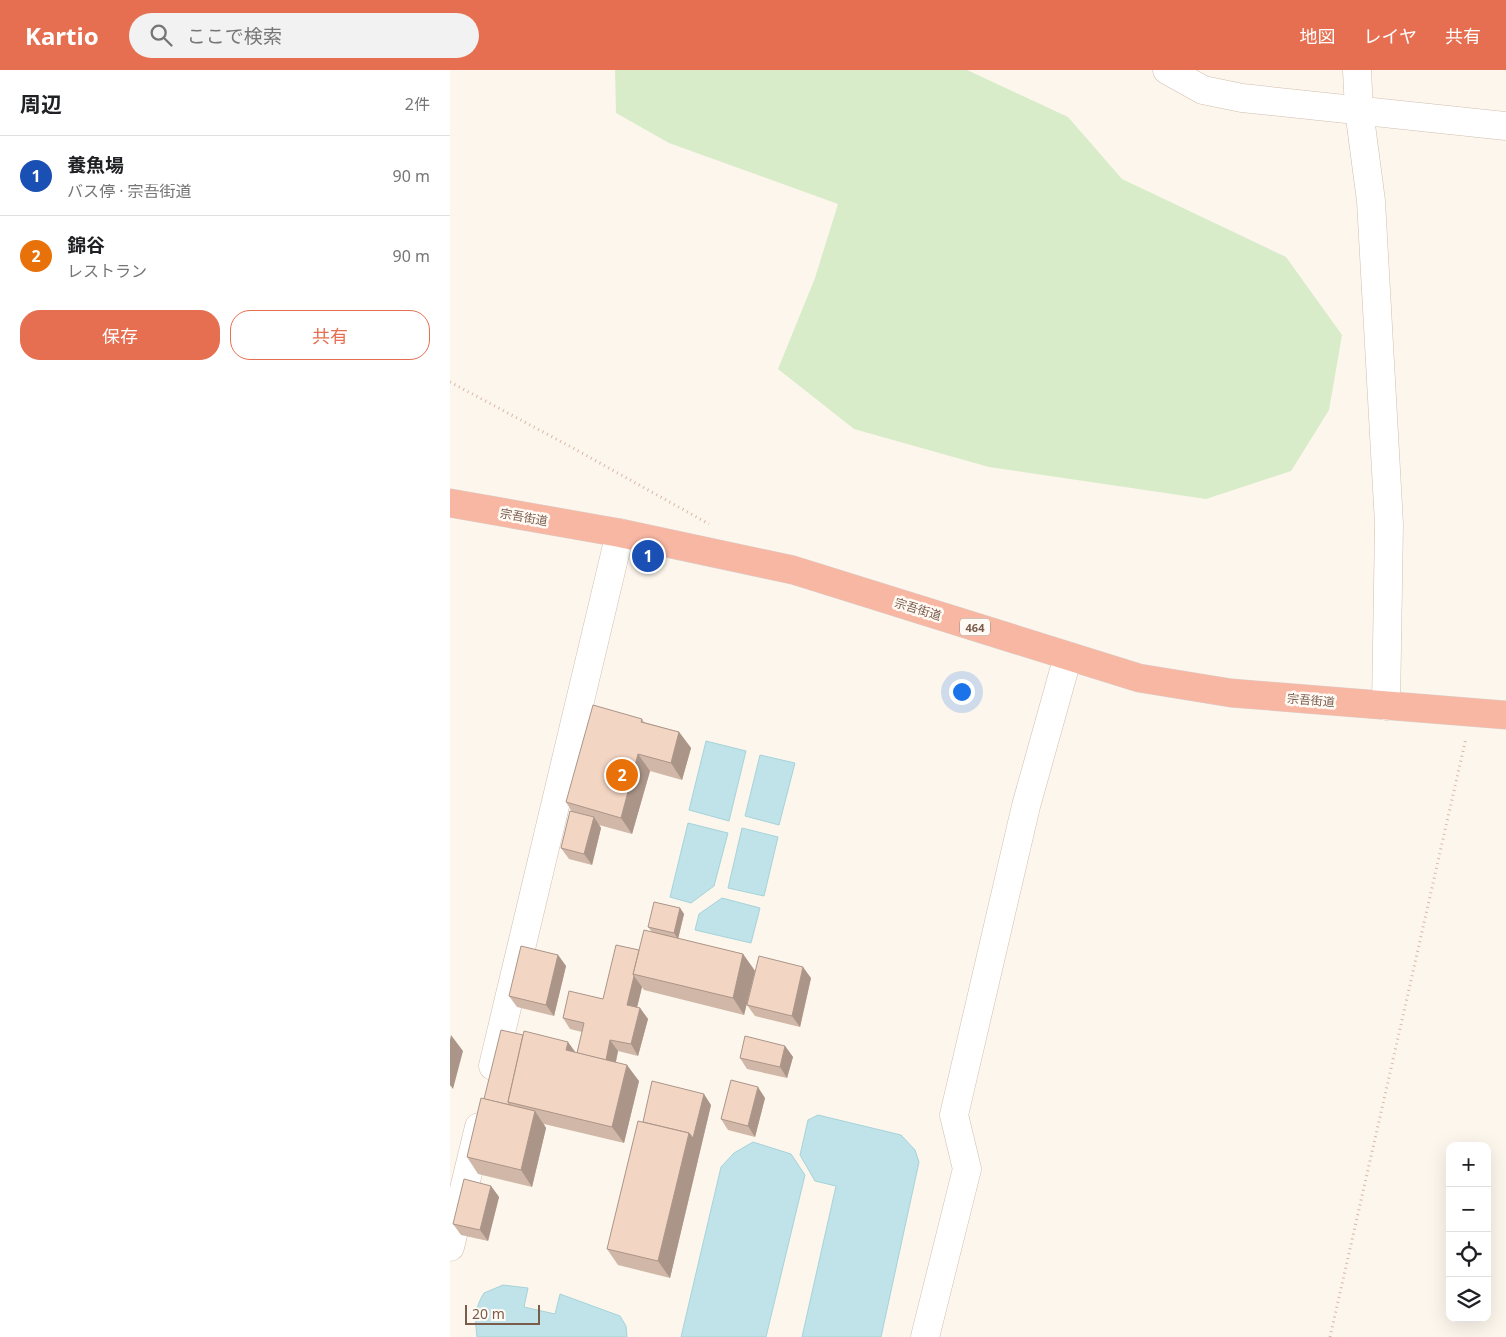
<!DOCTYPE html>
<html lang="ja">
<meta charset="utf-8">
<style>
:root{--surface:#fff;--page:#f2f2f2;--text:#202124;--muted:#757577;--line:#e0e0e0;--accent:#e76f51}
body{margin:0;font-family:"Noto Sans","Noto Sans JP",sans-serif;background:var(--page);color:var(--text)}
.controls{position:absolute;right:15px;bottom:15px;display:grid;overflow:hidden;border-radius:10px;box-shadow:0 5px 20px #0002}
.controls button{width:45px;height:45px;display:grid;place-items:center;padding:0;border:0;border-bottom:1px solid var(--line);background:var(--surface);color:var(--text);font:25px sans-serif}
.scale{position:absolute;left:15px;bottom:12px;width:75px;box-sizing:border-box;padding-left:5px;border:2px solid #7a5c4d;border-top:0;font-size:14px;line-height:18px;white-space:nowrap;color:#7a5c4d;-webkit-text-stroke:4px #fffaf3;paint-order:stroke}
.you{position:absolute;left:511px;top:621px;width:18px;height:18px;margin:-12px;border:4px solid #fff;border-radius:50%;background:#1a73e8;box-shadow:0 0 0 8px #1a73e833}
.badge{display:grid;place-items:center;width:32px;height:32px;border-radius:50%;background:var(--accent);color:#fff;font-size:16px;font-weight:700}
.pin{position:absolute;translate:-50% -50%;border:2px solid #fff;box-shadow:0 1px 5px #0006}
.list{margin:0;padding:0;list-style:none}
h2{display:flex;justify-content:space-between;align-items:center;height:65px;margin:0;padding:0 20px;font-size:21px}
h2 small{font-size:16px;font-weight:400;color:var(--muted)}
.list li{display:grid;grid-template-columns:32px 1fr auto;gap:15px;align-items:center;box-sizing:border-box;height:80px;padding:0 20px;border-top:1px solid var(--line)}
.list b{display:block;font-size:19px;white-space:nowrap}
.list p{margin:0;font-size:16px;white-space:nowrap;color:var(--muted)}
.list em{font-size:16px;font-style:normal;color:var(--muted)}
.actions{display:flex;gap:10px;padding:15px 20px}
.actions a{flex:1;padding:11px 0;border:1px solid var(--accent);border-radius:20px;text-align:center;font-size:18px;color:var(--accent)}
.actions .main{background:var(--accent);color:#fff}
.icon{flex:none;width:28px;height:28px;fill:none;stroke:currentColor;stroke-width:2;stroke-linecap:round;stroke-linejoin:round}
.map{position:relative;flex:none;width:1056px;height:1267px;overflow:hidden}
header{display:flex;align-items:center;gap:30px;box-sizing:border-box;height:70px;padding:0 25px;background:var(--accent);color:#fff}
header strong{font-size:24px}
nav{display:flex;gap:28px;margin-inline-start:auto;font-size:18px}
.search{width:350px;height:45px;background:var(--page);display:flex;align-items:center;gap:12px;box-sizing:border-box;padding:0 18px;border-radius:28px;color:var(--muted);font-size:19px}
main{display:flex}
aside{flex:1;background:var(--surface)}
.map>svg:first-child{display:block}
.green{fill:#d8ecc9}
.water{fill:#bfe3e8;stroke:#a5d3da}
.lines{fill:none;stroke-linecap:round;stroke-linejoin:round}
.minor-casing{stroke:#d1beb0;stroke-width:29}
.highway-casing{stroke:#dad1cd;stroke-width:29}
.path{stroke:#d9b8a5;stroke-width:3;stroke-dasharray:1 4;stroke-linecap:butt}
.minor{stroke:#fff;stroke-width:28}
.highway{stroke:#f7b7a3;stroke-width:28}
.wall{fill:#d1b7a8}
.shaded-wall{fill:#aa9588}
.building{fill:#f3d5c3;stroke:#aa9588}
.labels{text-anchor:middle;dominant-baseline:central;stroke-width:5;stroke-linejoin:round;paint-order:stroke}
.shield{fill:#fffaf3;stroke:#a28b7f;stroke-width:1}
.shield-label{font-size:11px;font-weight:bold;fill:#7a5c4d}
.street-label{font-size:12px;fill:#7a5c4d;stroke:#fffaf3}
</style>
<header>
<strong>Kartio</strong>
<div class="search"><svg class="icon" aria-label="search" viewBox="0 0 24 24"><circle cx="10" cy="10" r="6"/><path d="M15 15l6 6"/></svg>ここで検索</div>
<nav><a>地図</a><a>レイヤ</a><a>共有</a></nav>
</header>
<main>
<aside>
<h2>周辺<small>2件</small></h2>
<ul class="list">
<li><span class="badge" style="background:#1a4fb4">1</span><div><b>養魚場</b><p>バス停 · 宗吾街道</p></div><em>90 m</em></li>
<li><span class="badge" style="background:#e8710a">2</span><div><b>錦谷</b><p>レストラン</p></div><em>90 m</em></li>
</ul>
<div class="actions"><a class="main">保存</a><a>共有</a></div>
</aside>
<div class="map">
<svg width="1056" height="1267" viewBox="0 0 1056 1267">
<rect width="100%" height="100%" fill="#fdf6ec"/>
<path class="green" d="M165 0H517L618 47 672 109 836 187 892 265 879 340 841 401 756 429 539 397 404 359 328 299 365 208 388 134 219 73 166 43Z"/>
<g class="water">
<path d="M256 671 296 681 279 751 239 740Z"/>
<path d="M310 685 345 693 329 755 295 746Z"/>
<path d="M238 753 278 763 264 816 241 833 220 827Z"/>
<path d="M292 758 328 767 314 826 278 818Z"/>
<path d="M272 828 310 838 301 873 245 860 249 844Z"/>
<path d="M368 1045 451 1065 465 1080 469 1092 431 1267H352L386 1116 365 1111 350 1085 358 1050Z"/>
<path d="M303 1072 341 1084 355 1105 316 1267H231L271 1097 284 1083Z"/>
<path d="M53 1215 78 1218 74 1237 105 1244 110 1224 170 1246 176 1256 177 1267H27C25 1249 24 1239 34 1223Z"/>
</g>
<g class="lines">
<g class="minor-casing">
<g id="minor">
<path d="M717 0 753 20 792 28 1056 56"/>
<path d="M907 0 909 40 921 131 939 454 936 636"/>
<path d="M43 996 170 463"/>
<path d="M0 1177 29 1057"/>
<path d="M475 1267 517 1099 504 1045 576 736 618 586"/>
</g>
</g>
<g class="highway-casing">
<path id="highway" d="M0 433 170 463 343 500 689 608 781 623 1056 645"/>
</g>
<g class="path">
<path d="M0 312 123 378 259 454"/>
<path d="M880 1267 1016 668"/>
</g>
<use href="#minor" class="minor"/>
<use href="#highway" class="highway"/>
</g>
<g class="wall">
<path d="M192 649 194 652 229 662 241 678 232 710 200 701 182 764 149 755 151 758 142 795 119 789 111 778 122 742 116 732Z"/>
<path d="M230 838 234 844 228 869 293 884 305 901 294 945 194 920 192 917 187 937 190 938 198 949 188 986 168 981 166 992 189 1011 174 1073 94 1054 96 1058 82 1117 28 1104 17 1087 34 1029 125 982 127 983 132 962 120 959 113 948 153 929 202 862 198 857Z"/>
<path d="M108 885 116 896 104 946 67 937 59 926Z"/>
<path d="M361 908 350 957 305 946 297 935Z"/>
<path d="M335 976 343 987 337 1008 297 999 290 988Z"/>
<path d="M315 1028 305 1067 278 1060 271 1049Z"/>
<path d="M261 1035 220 1208 168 1195 157 1179 193 1052Z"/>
<path d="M41 1116 49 1127 38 1171 11 1165 3 1154Z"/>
</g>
<g class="shaded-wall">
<path d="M229 662 241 678 232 710 221 693Z"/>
<path d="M188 684 200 701 182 764 171 748Z"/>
<path d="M144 747 151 758 142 795 134 784Z"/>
<path d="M230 838 234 844 228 869 224 863Z"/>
<path d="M293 884 305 901 294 945 283 928Z"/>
<path d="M108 885 116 896 104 946 96 935Z"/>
<path d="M353 897 361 908 350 957 342 946Z"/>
<path d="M184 906 192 917 185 946 177 935Z"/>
<path d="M190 938 198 949 188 986 181 974Z"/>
<path d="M1 965 13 981 3 1019 0 1015V970Z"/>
<path d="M160 970 168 981 163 1005 155 994Z"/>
<path d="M118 972 129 987 116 980Z"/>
<path d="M335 976 343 987 337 1008 330 997Z"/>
<path d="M177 995 189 1011 174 1073 162 1057Z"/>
<path d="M308 1017 315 1028 305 1067 298 1056Z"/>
<path d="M254 1024 261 1035 220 1208 208 1191 239 1063Z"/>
<path d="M85 1041 96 1058 82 1117 71 1100Z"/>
<path d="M41 1116 49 1127 38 1171 30 1160Z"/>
</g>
<g class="building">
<path d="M143 635 192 649 191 652 229 662 221 693 188 684 171 748 116 732Z"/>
<path d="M120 741 144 747 134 784 111 778Z"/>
<path d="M204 832 230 838 224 863 198 857Z"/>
<path d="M194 860 293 884 283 928 183 904Z"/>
<path d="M166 875 189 880 183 904 184 906 177 935 190 938 181 974 160 970 156 990 127 983 134 953 113 948 119 921 153 929Z"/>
<path d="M71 876 108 885 96 935 59 926Z"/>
<path d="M309 886 353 897 342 946 297 935Z"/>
<path d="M51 960 73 965 58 1032 60 1035 34 1029Z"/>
<path d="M74 961 118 972 116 980 177 995 162 1057 58 1032Z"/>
<path d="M295 966 335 976 330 997 290 988Z"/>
<path d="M281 1010 308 1017 298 1056 271 1049Z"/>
<path d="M202 1011 254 1024 243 1068 239 1063 193 1052Z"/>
<path d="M31 1028 85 1041 71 1100 17 1087Z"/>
<path d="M188 1051 239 1063 208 1191 157 1179Z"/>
<path d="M14 1109 41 1116 30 1160 3 1154Z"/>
</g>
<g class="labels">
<rect class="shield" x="510" y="548.5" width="30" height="17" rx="4"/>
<g class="shield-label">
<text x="525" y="557">464</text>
</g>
<g class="street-label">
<text transform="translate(74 447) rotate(10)">宗吾街道</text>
<text transform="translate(468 539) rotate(17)">宗吾街道</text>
<text transform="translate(861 630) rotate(5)">宗吾街道</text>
</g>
</g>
</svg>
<div class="controls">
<button>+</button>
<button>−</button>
<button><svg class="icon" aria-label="locate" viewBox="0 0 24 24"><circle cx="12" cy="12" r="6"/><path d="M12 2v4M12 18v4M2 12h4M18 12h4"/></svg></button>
<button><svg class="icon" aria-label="layers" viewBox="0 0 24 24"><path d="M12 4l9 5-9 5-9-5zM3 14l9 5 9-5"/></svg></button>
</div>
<div class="scale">20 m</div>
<div class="you"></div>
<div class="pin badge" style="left:198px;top:486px;background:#1a4fb4">1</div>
<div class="pin badge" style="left:172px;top:705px;background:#e8710a">2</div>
</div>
</main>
